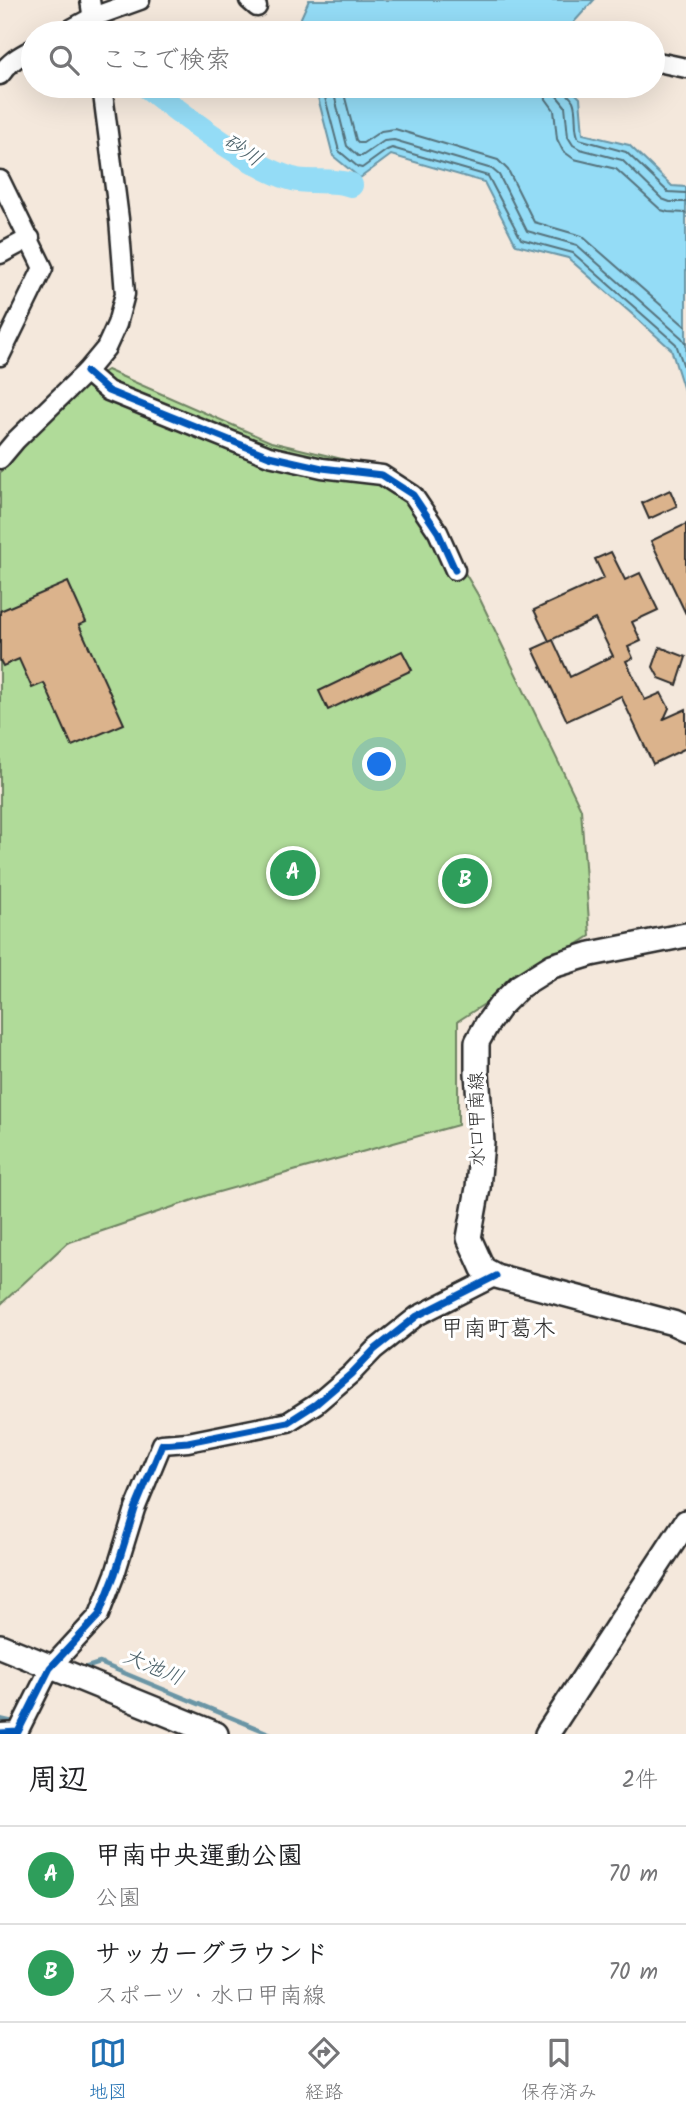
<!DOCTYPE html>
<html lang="ja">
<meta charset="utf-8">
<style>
:root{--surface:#fff;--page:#f6f6f6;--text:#202124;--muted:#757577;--line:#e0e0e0;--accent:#1f6fb2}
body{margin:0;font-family:Kalam,"Klee One",sans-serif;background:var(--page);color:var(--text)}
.you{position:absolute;left:380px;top:765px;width:24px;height:24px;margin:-18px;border:5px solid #fff;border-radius:50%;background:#1a73e8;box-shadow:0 0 0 10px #1a73e833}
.badge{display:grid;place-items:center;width:46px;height:46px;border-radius:50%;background:var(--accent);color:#fff;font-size:23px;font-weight:700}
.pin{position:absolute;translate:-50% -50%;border:4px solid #fff;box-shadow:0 2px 7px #0006}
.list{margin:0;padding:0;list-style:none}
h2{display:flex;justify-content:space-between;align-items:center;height:91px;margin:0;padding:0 28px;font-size:30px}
h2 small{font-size:23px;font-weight:400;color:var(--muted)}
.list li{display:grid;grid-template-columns:46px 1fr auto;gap:21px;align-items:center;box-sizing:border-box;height:98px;padding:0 28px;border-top:2px solid var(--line)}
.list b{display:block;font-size:26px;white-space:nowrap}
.list p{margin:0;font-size:23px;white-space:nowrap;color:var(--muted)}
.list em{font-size:23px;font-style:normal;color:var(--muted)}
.icon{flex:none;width:38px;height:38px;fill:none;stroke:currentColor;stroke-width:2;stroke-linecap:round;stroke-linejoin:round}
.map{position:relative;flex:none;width:686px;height:1734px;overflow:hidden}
.search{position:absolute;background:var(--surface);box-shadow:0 7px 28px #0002;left:21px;right:21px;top:21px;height:77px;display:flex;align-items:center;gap:18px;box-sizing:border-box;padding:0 24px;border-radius:38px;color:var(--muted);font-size:26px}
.sheet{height:287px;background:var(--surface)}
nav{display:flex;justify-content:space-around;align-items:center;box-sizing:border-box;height:98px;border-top:2px solid var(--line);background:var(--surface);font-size:19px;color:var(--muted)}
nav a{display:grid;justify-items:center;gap:4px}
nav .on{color:var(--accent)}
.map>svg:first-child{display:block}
.green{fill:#b0db99;stroke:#6e8362;stroke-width:2}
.water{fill:#94dcf6;stroke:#6a95a5;stroke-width:2}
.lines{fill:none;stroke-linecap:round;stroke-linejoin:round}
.shore{stroke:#55727c;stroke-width:2}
.stream{stroke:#6a95a5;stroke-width:4.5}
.river{stroke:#94dcf6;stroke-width:24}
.building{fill:#dbb38c;stroke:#2b2b2b;stroke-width:2}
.minor-casing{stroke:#2b2b2b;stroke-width:23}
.major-casing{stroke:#2b2b2b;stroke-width:28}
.minor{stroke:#fff;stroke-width:18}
.major{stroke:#fff;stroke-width:23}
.cycleway-casing{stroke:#fff;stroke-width:11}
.cycleway{stroke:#0057b8;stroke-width:7}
.labels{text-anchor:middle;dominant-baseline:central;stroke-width:6;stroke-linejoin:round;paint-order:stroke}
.street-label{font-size:19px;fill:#2b2b2b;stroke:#fff}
.water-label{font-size:21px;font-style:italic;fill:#4a6068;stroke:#fff}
.quarter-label{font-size:23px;fill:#2b2b2b;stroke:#fff}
</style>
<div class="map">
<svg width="686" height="1734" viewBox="0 0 686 1734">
<rect width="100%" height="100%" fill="#f4e8dc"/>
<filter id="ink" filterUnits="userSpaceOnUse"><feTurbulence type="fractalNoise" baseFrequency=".0143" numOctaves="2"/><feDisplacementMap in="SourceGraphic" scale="14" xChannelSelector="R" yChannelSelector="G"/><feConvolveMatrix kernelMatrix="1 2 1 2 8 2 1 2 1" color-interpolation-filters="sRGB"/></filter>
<g filter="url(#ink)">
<path class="green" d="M107 370 271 442 371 466 415 489 478 595 581 809 590 936 458 1021V1125L208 1195 67 1243 0 1305V473L24 441 79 387Z"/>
<g class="water">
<path d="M309 0H594L574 22 569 33H302L299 22Z"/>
<path d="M315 86H568L580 98 583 134 629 145 672 186 686 187V397L671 349 632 314 568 258 516 245 484 182 391 155 360 178 333 156Z"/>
</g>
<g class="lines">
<g class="shore">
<path d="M322 86 339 151 358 167 362 168 387 150 392 148 488 176 521 239 573 253 676 344 686 373"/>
<path d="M332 86 347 146 358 156H362L384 141 394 140 492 169 499 175 527 231 577 245 682 338 686 344"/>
<path d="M342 86 356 140 359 143H363L381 131 395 129 498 160 508 170 534 222 582 236 686 327"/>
<path d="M544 86 546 99 554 110 557 139 563 151 574 159 616 169 661 210 668 212 686 213"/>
<path d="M554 86 556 95 565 106 568 137 573 145 580 149 622 160 662 199 670 202H686"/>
<path d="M563 86C565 94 569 94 573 101 578 113 573 128 579 139L626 152 668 192 686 193"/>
</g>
<g class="stream">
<path d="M81 1669 100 1663 271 1734"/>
<path d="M0 1719 13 1722 16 1717"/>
</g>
<path class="river" d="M146 86C181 114 254 171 297 180 315 183 333 179 351 185"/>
</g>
<g class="building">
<path d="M670 490 677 506 649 519 642 503Z"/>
<path d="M686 524V614L651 541Z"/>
<path d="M611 552 625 580 640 573 658 610 632 622 641 641 628 647 633 658 626 661 645 700 661 693 669 708 664 719 686 709V748L653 764 621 696 567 721 533 649 553 640 570 677 613 656 595 619 549 641 534 610 604 578 595 559Z"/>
<path d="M68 582 86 622 79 625 124 724 72 746 44 683 32 688 19 659 3 666 0 660V611Z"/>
<path d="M660 647 686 657 677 685 659 678 653 667Z"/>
<path d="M402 651 412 670 328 710 319 691Z"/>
</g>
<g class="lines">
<g class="minor-casing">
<g id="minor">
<path d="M90 0 95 33"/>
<path d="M249 0 257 7"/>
<path d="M64 33 93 17 140 0"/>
<path d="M653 61 686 68"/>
<path d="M0 75C9 62 19 56 33 49"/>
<path d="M0 180 43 268 0 356"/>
<path d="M0 254 30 238"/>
<path d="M86 372 108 391 269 456 322 468 382 475 413 495 438 532 455 570"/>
<path d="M0 459 16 440 86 372 106 348 117 324 125 294 119 219 102 86"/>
<path d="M0 1733 18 1732 50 1668 99 1615 115 1574 135 1509 162 1444 188 1442 288 1422 316 1404 351 1374 374 1350 417 1316 496 1276"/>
</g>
</g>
<g class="major-casing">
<g id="major">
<path d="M686 935 591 954 552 966 520 986 500 1006 487 1024 477 1042V1073L482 1142 478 1188 469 1238 483 1269 496 1276 673 1323 686 1329"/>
<path d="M0 1646 216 1734"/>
<path d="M547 1734 686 1522"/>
</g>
</g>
<use href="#minor" class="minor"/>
<use href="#major" class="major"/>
<g class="cycleway-casing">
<g id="cycleway">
<path d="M86 372 108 391 269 456 322 468 382 475 413 495 438 532 455 570"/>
<path d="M0 1733 18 1732 50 1668 99 1615 115 1574 135 1509 162 1444 188 1442 288 1422 316 1404 351 1374 374 1350 417 1316 496 1276"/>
</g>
</g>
<use href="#cycleway" class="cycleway"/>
</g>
</g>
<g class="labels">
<g class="street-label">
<text transform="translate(478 1119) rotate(-91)">水口甲南線</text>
</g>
<g class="water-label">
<text transform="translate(242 151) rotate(33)">砂川</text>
<text transform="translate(153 1668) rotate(23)">大池川</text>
</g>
<g class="quarter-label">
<text x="498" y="1330">甲南町葛木</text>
</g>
</g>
</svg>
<div class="you"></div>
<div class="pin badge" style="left:293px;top:873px;background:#2e9e5b">A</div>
<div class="pin badge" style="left:465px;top:881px;background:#2e9e5b">B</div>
<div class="search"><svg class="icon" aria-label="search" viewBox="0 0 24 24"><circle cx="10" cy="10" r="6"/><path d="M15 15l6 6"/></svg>ここで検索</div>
</div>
<section class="sheet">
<h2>周辺<small>2件</small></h2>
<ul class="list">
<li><span class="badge" style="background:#2e9e5b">A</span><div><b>甲南中央運動公園</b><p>公園</p></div><em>70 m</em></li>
<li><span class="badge" style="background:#2e9e5b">B</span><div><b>サッカーグラウンド</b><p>スポーツ · 水口甲南線</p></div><em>70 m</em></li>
</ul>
</section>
<nav>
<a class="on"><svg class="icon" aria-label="map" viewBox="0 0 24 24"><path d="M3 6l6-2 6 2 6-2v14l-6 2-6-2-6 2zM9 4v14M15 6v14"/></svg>地図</a>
<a><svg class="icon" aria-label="directions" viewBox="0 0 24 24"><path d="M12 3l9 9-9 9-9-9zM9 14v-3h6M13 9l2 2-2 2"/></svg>経路</a>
<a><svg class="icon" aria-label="saved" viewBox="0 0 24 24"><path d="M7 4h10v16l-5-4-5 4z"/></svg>保存済み</a>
</nav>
